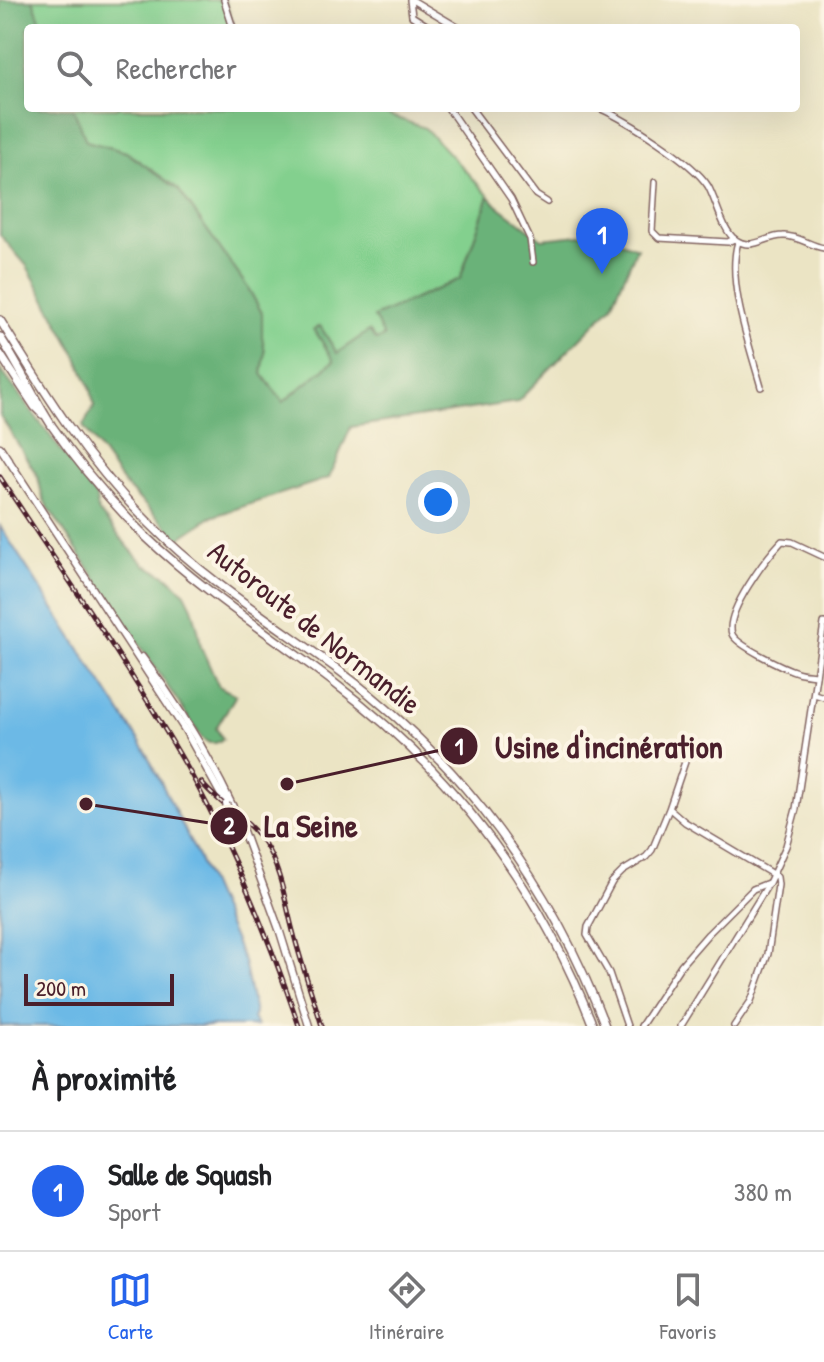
<!DOCTYPE html>
<html lang="fr">
<meta charset="utf-8">
<style>
:root{--surface:#fff;--page:#f6f6f6;--text:#202124;--muted:#757577;--line:#e0e0e0;--accent:#2563eb}
body{margin:0;font-family:"Patrick Hand",sans-serif;background:var(--page);color:var(--text)}
.scale{position:absolute;left:24px;bottom:20px;width:150px;box-sizing:border-box;padding-left:8px;border:4px solid #4a1f2b;border-top:0;font-size:22px;line-height:28px;white-space:nowrap;color:#4a1f2b;-webkit-text-stroke:6px #fcf5e5;paint-order:stroke}
.you{position:absolute;left:438px;top:502px;width:28px;height:28px;margin:-20px;border:6px solid #fff;border-radius:50%;background:#1a73e8;box-shadow:0 0 0 12px #1a73e833}
.badge{display:grid;place-items:center;width:52px;height:52px;border-radius:50%;background:var(--accent);color:#fff;font-size:26px;font-weight:700}
.pin{position:absolute;translate:-50% -66px;filter:drop-shadow(0 2px 4px #0008)}
.pin::after{content:'';position:absolute;top:42px;width:28px;height:24px;background:inherit;clip-path:polygon(0 0,100% 0,50% 100%)}
.list{margin:0;padding:0;list-style:none}
h2{display:flex;justify-content:space-between;align-items:center;height:104px;margin:0;padding:0 32px;font-size:34px}
h2 small{font-size:26px;font-weight:400;color:var(--muted)}
.list li{display:grid;grid-template-columns:52px 1fr auto;gap:24px;align-items:center;box-sizing:border-box;height:120px;padding:0 32px;border-top:2px solid var(--line)}
.list b{display:block;font-size:30px;white-space:nowrap}
.list p{margin:0;font-size:26px;white-space:nowrap;color:var(--muted)}
.list em{font-size:26px;font-style:normal;color:var(--muted)}
.icon{flex:none;width:44px;height:44px;fill:none;stroke:currentColor;stroke-width:2;stroke-linecap:round;stroke-linejoin:round}
.map{position:relative;flex:none;width:824px;height:1026px;overflow:hidden}
.search{position:absolute;background:var(--surface);box-shadow:0 8px 32px #0002;left:24px;right:24px;top:24px;height:88px;display:flex;align-items:center;gap:20px;box-sizing:border-box;padding:0 28px;border-radius:8px;color:var(--muted);font-size:30px}
.sheet{height:224px;background:var(--surface)}
nav{display:flex;justify-content:space-around;align-items:center;box-sizing:border-box;height:112px;border-top:2px solid var(--line);background:var(--surface);font-size:22px;color:var(--muted)}
nav a{display:grid;justify-items:center;gap:4px}
nav .on{color:var(--accent)}
.map>svg:first-child{display:block}
.green{fill:#83d08e;stroke:#66785c;stroke-width:2}
.forest{fill:#6ab279;stroke:#5a6852;stroke-width:2}
.water{fill:#6cb9e6;stroke:#5b6c88;stroke-width:2}
.lines{fill:none;stroke-linecap:round;stroke-linejoin:round}
.minor-casing{stroke:#826461;stroke-width:8}
.major-casing{stroke:#826461;stroke-width:9}
.highway-casing{stroke:#826461;stroke-width:10}
.minor{stroke:#fff;stroke-width:5}
.major{stroke:#fff;stroke-width:6}
.highway{stroke:#fff;stroke-width:7}
.rail-casing{stroke:#4a1f2b;stroke-width:5}
.rail{stroke:#fcf5e5;stroke-width:2;stroke-dasharray:6;stroke-linecap:butt}
.major-bridge-casing{stroke:#826461;stroke-width:9;stroke-linecap:butt}
.major-bridge{stroke:#fff;stroke-width:6}
.labels{text-anchor:middle;dominant-baseline:central;stroke-width:8;stroke-linejoin:round;paint-order:stroke}
.street-label{font-size:30px;fill:#4a1f2b;stroke:#fcf5e5}
.leader{fill:none;stroke:#4a1f2b;stroke-width:3}
.callout-dot{fill:#4a1f2b;stroke:#fcf5e5;stroke-width:3}
.mark-label{font-size:24px;text-anchor:middle;font-weight:bold;fill:#fff}
.callout-label{font-size:32px;text-anchor:middle;font-weight:bold;fill:#4a1f2b;stroke:#fcf5e5;stroke-width:8;stroke-linejoin:round;paint-order:stroke}
</style>
<div class="map">
<svg width="824" height="1026" viewBox="0 0 824 1026">
<rect width="100%" height="100%" fill="#fcf5e5"/>
<filter id="ink" filterUnits="userSpaceOnUse"><feTurbulence type="fractalNoise" baseFrequency=".0125" numOctaves="2"/><feDisplacementMap in="SourceGraphic" scale="16" xChannelSelector="R" yChannelSelector="G"/><feConvolveMatrix kernelMatrix="1 2 1 2 8 2 1 2 1" color-interpolation-filters="sRGB"/></filter>
<filter id="wash" filterUnits="userSpaceOnUse"><feTurbulence type="fractalNoise" baseFrequency=".006" numOctaves="4" result="noise"/><feDisplacementMap in="SourceGraphic" scale="32" xChannelSelector="R" yChannelSelector="G"/><feGaussianBlur stdDeviation="1.8" result="paint"/><feColorMatrix in="noise" values="0 0 0 0 0 0 0 0 0 0 0 0 0 0 0 0 0 1.4 0 .05"/><feComposite in="paint" operator="in"/></filter>
<g filter="url(#wash)">
<rect width="100%" height="100%" fill="#ebe4c4"/>
<g class="green">
<path d="M33 0H225L235 28H43Z"/>
<path d="M73 108H369L425 128 489 196 460 279 375 317 385 337 376 340 369 331 337 353 320 326 314 329 334 361 283 403 262 374 265 352 262 337V313L248 288 178 189 126 152 86 141Z"/>
</g>
<g class="forest">
<path d="M0 0H33L43 28H28V108H73L86 141 126 152 178 189 248 288 262 313V337L265 352 262 374 283 402 334 361 314 329 320 326 337 353 369 331 376 340 384 337 374 317 460 279 489 196 497 205 542 239 598 233 637 248 611 307 517 402 351 427 329 478 211 517 179 539 124 484 83 426 94 406 91 389 75 353 27 266 0 235Z"/>
<path d="M0 369 96 497 98 511 130 549 145 565 167 576 185 593 192 607 198 629 201 647 218 685C223 690 230 691 236 695L216 728 223 739 216 743H209L202 738 46 504 42 495 38 477 0 415Z"/>
</g>
<path class="water" d="M0 526 145 750 198 857 244 962 255 1014 253 1018 257 1026H0Z"/>
</g>
<g filter="url(#ink)">
<g class="lines">
<g class="minor-casing">
<g id="minor">
<path d="M224 0 233 28"/>
<path d="M410 0 412 16 431 28"/>
<path d="M412 0 459 28"/>
<path d="M448 108 511 199 530 239 533 262"/>
<path d="M471 108 536 195 547 202"/>
<path d="M599 108C627 120 692 161 708 186 716 200 723 232 736 240 752 251 766 236 783 236 797 235 810 246 824 248"/>
<path d="M655 182 652 231 659 238 728 242 734 239"/>
<path d="M738 242C726 281 750 347 761 387"/>
<path d="M816 675C810 674 803 674 797 672 784 668 736 645 732 634 724 613 767 557 782 541L792 542 824 557"/>
<path d="M814 694 824 697"/>
<path d="M670 809 685 822 774 875"/>
<path d="M627 1026 609 973 587 935 588 927 612 882 623 871 646 857 652 850 669 809 689 750"/>
<path d="M641 1026 681 965 708 934 753 889 768 883"/>
<path d="M681 1026 769 883 786 846 796 809 824 623"/>
<path d="M734 1026 751 1001 768 954 778 885 777 877 774 875"/>
</g>
</g>
<g class="major-casing">
<g id="major">
<path d="M0 447 185 730 226 804"/>
<path d="M142 657C179 705 209 756 235 811"/>
<path d="M230 813 240 831"/>
<path d="M239 820 280 932 309 1026"/>
</g>
</g>
<g class="highway-casing">
<g id="highway">
<path d="M0 320C45 393 88 463 150 524 207 582 276 624 341 672 462 762 552 885 605 1026"/>
<path d="M0 337C19 365 33 397 52 426 79 465 112 503 146 537 204 592 270 634 333 682 453 772 539 886 593 1026"/>
<path d="M0 354 35 407 42 414"/>
</g>
</g>
<use href="#minor" class="minor"/>
<use href="#major" class="major"/>
<use href="#highway" class="highway"/>
<g class="rail-casing">
<g id="rail">
<path d="M0 477C64 574 131 669 188 769 234 851 269 938 299 1026"/>
<path d="M201 782C219 805 248 818 264 843 281 869 285 901 293 931 301 963 312 994 322 1026"/>
</g>
</g>
<use href="#rail" class="rail"/>
<g class="major-bridge-casing">
<g id="major-bridge">
<path d="M226 804 230 813"/>
<path d="M235 811 239 820"/>
</g>
</g>
<use href="#major-bridge" class="major-bridge"/>
</g>
</g>
<g class="labels">
<g class="street-label">
<text transform="translate(315 627) rotate(38)">Autoroute de Normandie</text>
</g>
</g>
<path class="leader" d="M287 784L459 746M86 804L229 826"/>
<g class="callout-dot">
<circle cx="287" cy="784" r="8"/>
<circle cx="86" cy="804" r="8"/>
<circle cx="459" cy="746" r="20"/>
<circle cx="229" cy="826" r="20"/>
</g>
<g class="mark-label">
<text x="459" y="755">1</text>
<text x="229" y="834">2</text>
</g>
<g class="callout-label">
<text x="609" y="758">Usine d'incinération</text>
<text x="311" y="837">La Seine</text>
</g>
</svg>
<div class="scale">200 m</div>
<div class="you"></div>
<div class="pin badge" style="left:602px;top:274px">1</div>
<div class="search"><svg class="icon" aria-label="search" viewBox="0 0 24 24"><circle cx="10" cy="10" r="6"/><path d="M15 15l6 6"/></svg>Rechercher</div>
</div>
<section class="sheet">
<h2>À proximité<small></small></h2>
<ul class="list">
<li><span class="badge">1</span><div><b>Salle de Squash</b><p>Sport</p></div><em>380 m</em></li>
</ul>
</section>
<nav>
<a class="on"><svg class="icon" aria-label="map" viewBox="0 0 24 24"><path d="M3 6l6-2 6 2 6-2v14l-6 2-6-2-6 2zM9 4v14M15 6v14"/></svg>Carte</a>
<a><svg class="icon" aria-label="directions" viewBox="0 0 24 24"><path d="M12 3l9 9-9 9-9-9zM9 14v-3h6M13 9l2 2-2 2"/></svg>Itinéraire</a>
<a><svg class="icon" aria-label="saved" viewBox="0 0 24 24"><path d="M7 4h10v16l-5-4-5 4z"/></svg>Favoris</a>
</nav>
